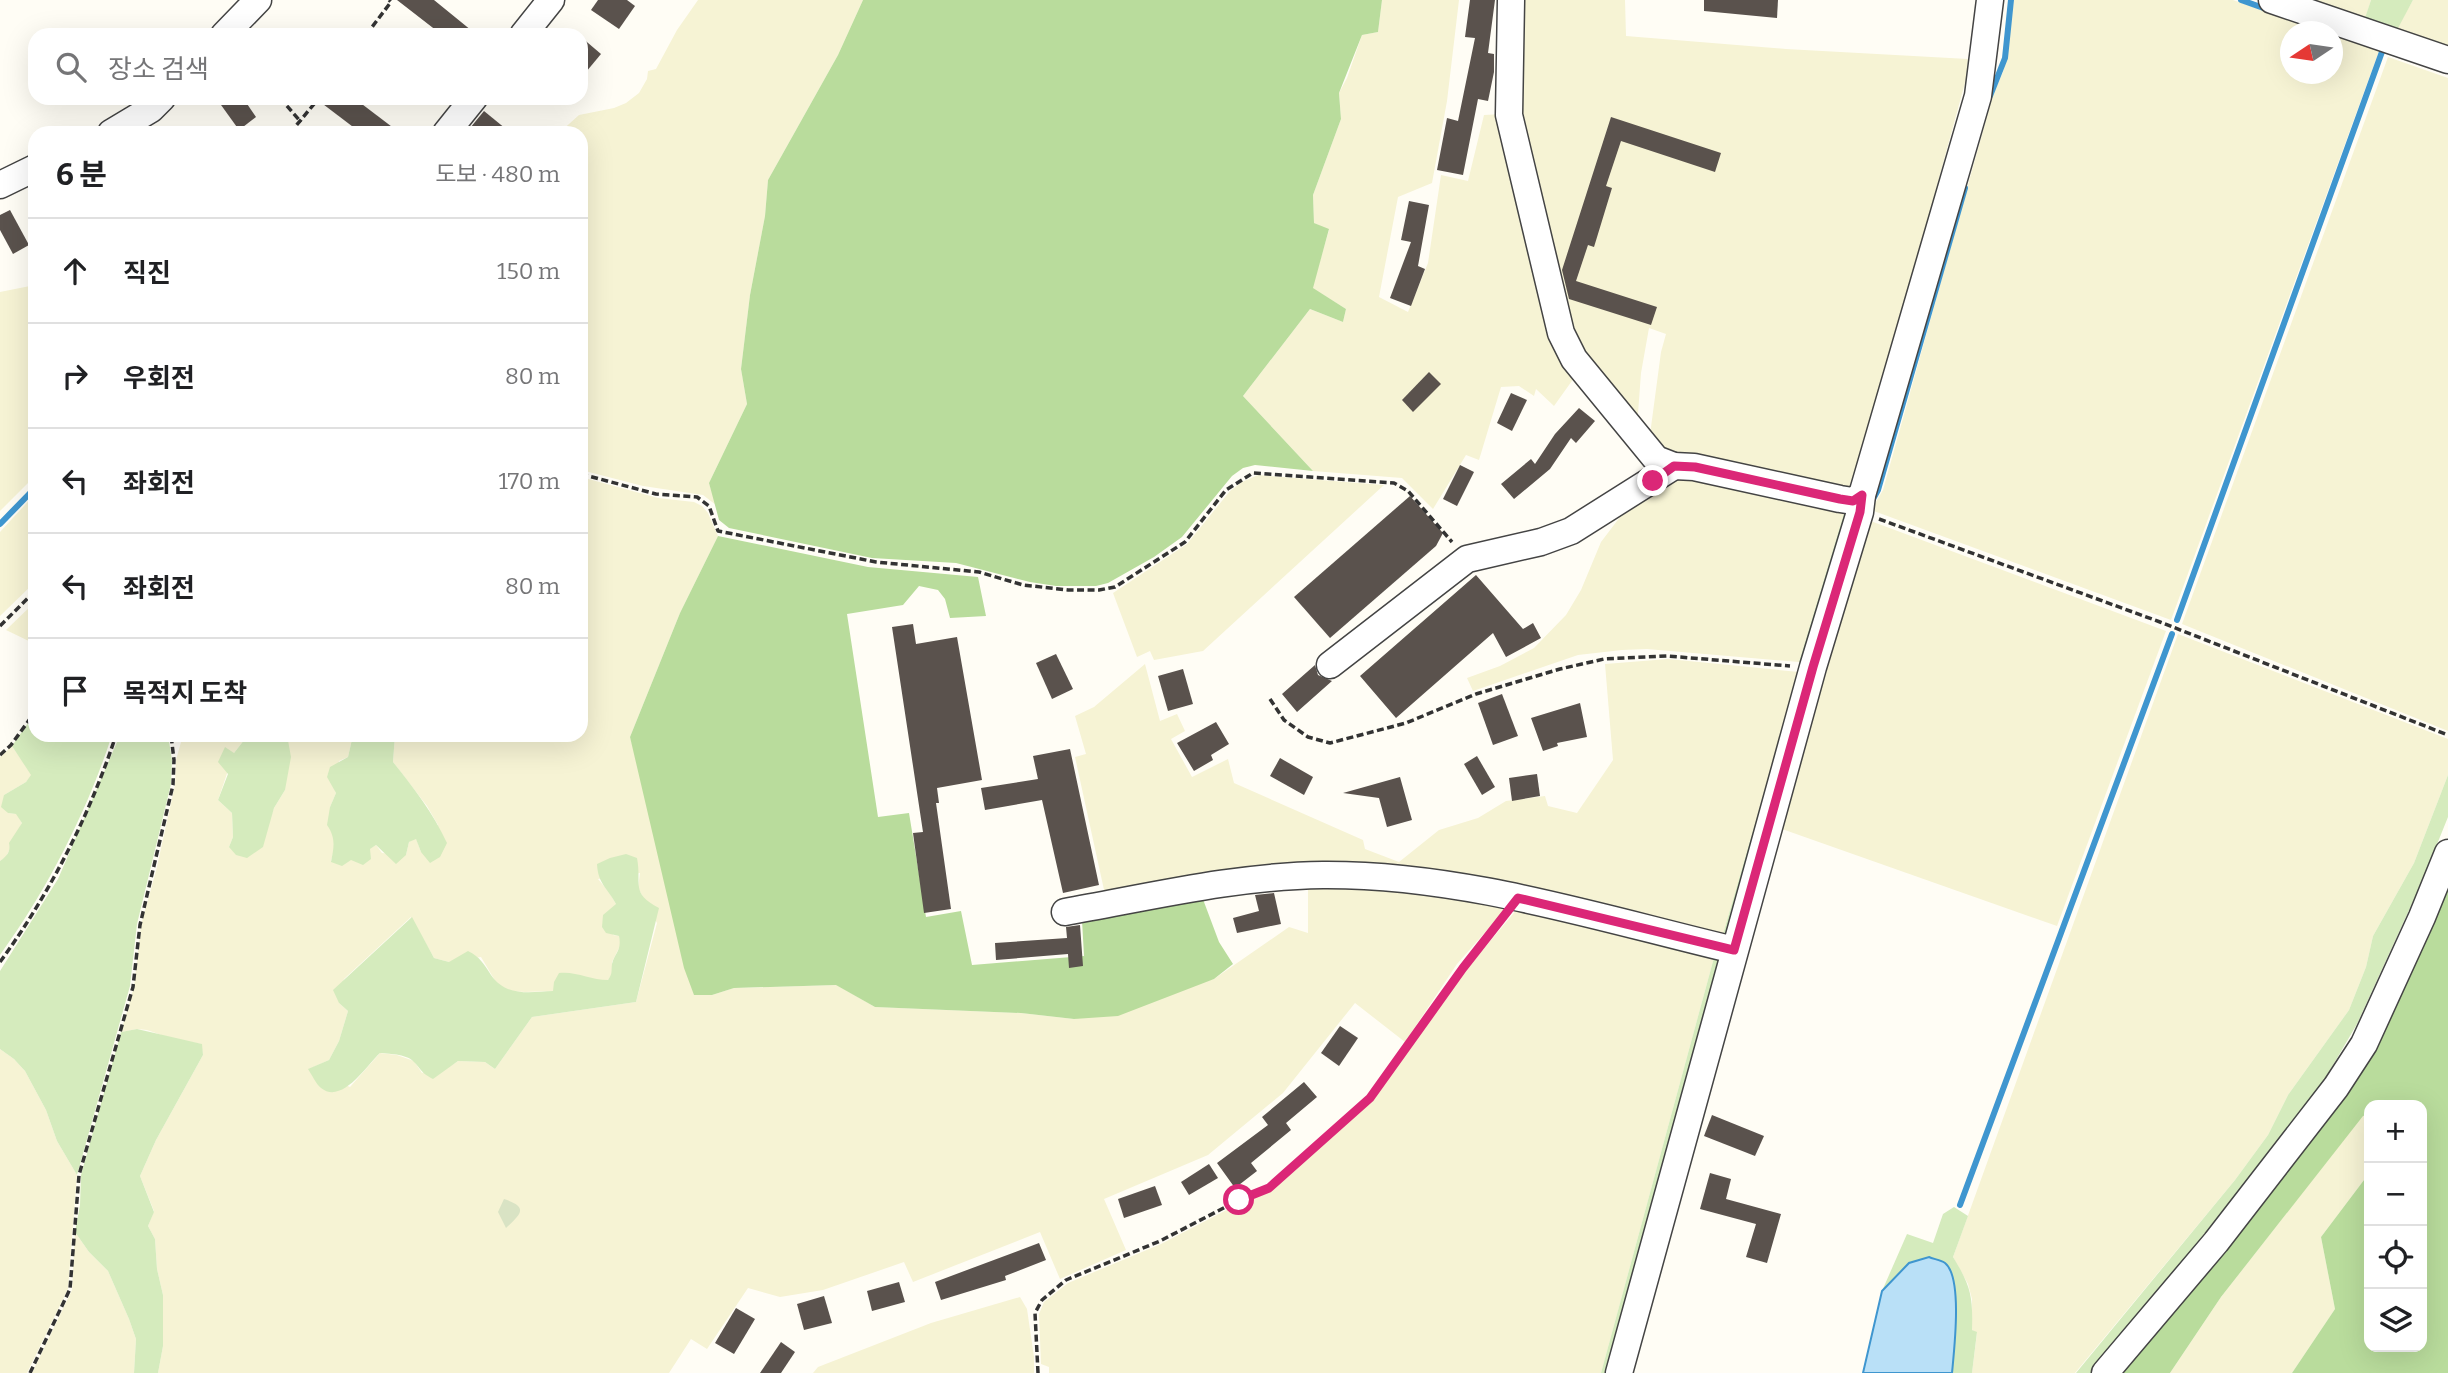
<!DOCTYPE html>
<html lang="ko">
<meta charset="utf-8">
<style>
:root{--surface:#fff;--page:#f2f2f2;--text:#202124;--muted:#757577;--line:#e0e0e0}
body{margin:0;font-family:Bitter,"Noto Sans KR",serif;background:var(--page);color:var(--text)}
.controls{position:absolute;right:21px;bottom:21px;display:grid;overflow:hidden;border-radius:14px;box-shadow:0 7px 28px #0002}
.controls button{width:63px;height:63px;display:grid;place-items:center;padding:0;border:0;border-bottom:2px solid var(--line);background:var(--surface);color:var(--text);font:35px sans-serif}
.compass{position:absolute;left:2280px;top:21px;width:63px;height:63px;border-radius:50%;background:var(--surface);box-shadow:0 7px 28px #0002;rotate:257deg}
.stop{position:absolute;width:21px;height:21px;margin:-16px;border:5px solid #db2777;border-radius:50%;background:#fff}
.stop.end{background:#db2777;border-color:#fff;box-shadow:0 2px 7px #0008}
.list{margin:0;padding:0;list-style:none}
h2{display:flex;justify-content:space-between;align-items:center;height:91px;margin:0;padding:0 28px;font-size:30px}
h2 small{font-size:23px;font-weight:400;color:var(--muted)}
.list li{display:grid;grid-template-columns:46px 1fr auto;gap:21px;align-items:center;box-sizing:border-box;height:105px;padding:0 28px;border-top:2px solid var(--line)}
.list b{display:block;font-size:26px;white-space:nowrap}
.list em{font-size:23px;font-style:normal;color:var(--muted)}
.icon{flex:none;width:38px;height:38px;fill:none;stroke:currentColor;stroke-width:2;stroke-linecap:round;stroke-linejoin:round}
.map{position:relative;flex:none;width:2448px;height:1373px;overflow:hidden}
.search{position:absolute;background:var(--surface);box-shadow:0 7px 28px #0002;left:28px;top:28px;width:560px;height:77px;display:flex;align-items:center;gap:18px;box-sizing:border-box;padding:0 24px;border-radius:21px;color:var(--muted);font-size:26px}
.panel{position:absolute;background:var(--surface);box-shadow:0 7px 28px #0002;left:28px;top:126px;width:560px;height:616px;border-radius:21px}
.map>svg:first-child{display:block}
.farmland{fill:#f6f3d4;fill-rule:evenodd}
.green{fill:#d5ebbd}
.forest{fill:#b9dc9c}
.cemetery{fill:#d9e3c4}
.water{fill:#b9e0f7;stroke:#3f96cf;stroke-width:2}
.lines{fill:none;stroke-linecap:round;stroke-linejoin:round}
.stream{stroke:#3f96cf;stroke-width:6}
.building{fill:#5a524d}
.minor-casing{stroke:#444;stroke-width:29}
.path{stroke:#333;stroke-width:3.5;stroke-dasharray:7 3.5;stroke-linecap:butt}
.minor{stroke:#fff;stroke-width:26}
.route{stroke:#db2777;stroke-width:9}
</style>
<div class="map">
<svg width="2448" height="1373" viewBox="0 0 2448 1373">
<rect width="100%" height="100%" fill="#fffdf5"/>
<g class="farmland">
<path d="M698 0H863L838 55 768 180 765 216 750 295 741 369 747 404 709 483 716 505 703 495 643 486 581 470V133H559L579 115 614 108 626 103 639 93 647 79 648 71 656 69 677 30Z"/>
<path d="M1382 0H1459L1447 101 1432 183 1398 197 1379 297 1408 312 1428 263 1441 175 1468 181 1484 115 1503 114 1540 303 1554 351 1574 378 1554 406 1536 389 1534 396 1519 386 1501 387 1479 460 1466 455 1433 509 1402 478 1313 471 1243 396 1310 309 1343 322 1346 309 1312 288 1329 230 1314 223 1313 195 1341 119 1339 93 1347 78 1362 35 1378 32Z"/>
<path d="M1515 0H1625L1626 36 1786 49 1968 59 1966 79 1857 480 1851 487 1833 493 1683 458 1649 442 1661 352 1666 334 1649 328 1641 373 1637 427 1577 356 1511 113Z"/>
<path d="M2014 0H2233L2322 31 2290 32V74H2332L2333 35 2379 51 2171 620 1871 510 1883 490 1993 95 2003 72 2007 57Z"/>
<path d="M2308 0H2371L2365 19Z"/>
<path d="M2413 0H2448V48L2396 30Z"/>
<path d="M2388 57 2448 78V731L2182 624Z"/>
<path d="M35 285V476L0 511V292Z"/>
<path d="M1686 474 1845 510 1799 662 1647 649 1622 650 1578 655 1473 691 1467 678 1500 666 1534 648 1566 615 1581 590 1601 542 1620 517Z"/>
<path d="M1258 475 1384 485 1203 651 1154 660 1150 651 1137 657 1113 593 1187 544 1230 491 1242 482Z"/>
<path d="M581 477 658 498 694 502 702 506 708 513 718 536 680 613 630 737 712 995 734 988 837 985 875 1007 1021 1013 1074 1019 1214 979 1289 927 1308 933V883L1363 882 1510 904 1457 964 1405 1042 1355 1003 1283 1093 1208 1155 1104 1199 1126 1250 1060 1279 1040 1232 913 1282 904 1262 823 1290 780 1297 748 1288 707 1349 691 1339 669 1373H158L163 1346V1295L157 1269 155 1239 148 1226 154 1211 140 1176 156 1140 203 1055 201 1044 170 1038 147 1030 137 1029 121 1032 134 987 141 925 156 871 175 785 176 760 183 735H248L234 753 218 800 232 813 233 837 229 847 268 825 274 808 285 790 287 735H353L348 757 339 761 333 786 336 793 330 807 335 846 331 861 351 860 376 845 382 853 406 855 409 842 416 838 421 852 438 825 427 806 393 762 395 735H581ZM640 873 638 888 657 923 636 1002 532 1017 495 1069 485 1062 458 1061 452 1065 422 1073 414 1061 397 1055 380 1053 350 1087 309 1069 329 1060 339 1041 348 1011 339 1003 344 979 411 917 434 958 449 962 481 957 497 984 508 991 525 992 554 991 598 980H608L613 973 612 962 621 944 619 936 613 935 616 904 609 892 598 879Z"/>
<path d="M35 494V582L0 616V532Z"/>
<path d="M1868 520 2166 631 2057 926 1782 829Z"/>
<path d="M35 602V644L6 630Z"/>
<path d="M2178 634 2448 739V775L2414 863 2373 936 2366 967 2349 1010 2288 1095 2268 1135 2235 1180 2075 1373H1972L1977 1333 1972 1330V1299L1968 1284 1953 1257Z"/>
<path d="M1668 659 1799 672 1721 941 1449 877 1106 899 1075 757 1086 754 1075 716 1094 707 1145 664 1160 721 1177 714 1185 731 1171 739 1192 777 1228 759 1234 783 1363 840 1365 849 1399 862 1439 830 1478 818 1506 801 1545 796 1548 806 1577 813 1613 760 1605 664Z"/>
<path d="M12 746 32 775 26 782 4 795 8 813 17 814 22 823 6 857 0 861V757Z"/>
<path d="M1518 908 1715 954 1601 1373H1049V1367L1041 1364 1039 1314 1044 1302 1068 1283 1161 1244 1240 1203 1271 1191 1372 1100 1466 970Z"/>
<path d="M0 1049 14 1059 25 1071 46 1110 57 1141 77 1175 68 1289 27 1373H0Z"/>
<path d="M2369 1114V1168L2364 1180 2321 1237 2335 1309 2292 1373H2170L2221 1297 2363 1115Z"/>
<path d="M75 1232 89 1252 108 1271 129 1319 136 1339 134 1373H32L72 1290Z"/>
<path d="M1020 1297 1027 1309 1034 1357V1373H813L818 1367 931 1323Z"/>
</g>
<g class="green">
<path d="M2371 0H2413L2397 30 2365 18Z"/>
<path d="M1852 509 1808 662H1799L1845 510Z"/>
<path d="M1799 672 1728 944 1721 941Z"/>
<path d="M35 713V735H112C87 812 47 890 0 955V861C7 856 11 851 9 843L22 823 16 814 8 813 1 807 4 795 26 782 31 775 12 746Z"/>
<path d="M120 735H168L172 760 171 784 137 924 130 986 77 1175 57 1141 46 1110 25 1071 14 1059 0 1049V971L58 879Z"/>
<path d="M248 735H287L291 757 285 790 274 808 263 847 247 858 236 855 229 847 233 837 232 813 218 800 228 774 218 762 225 747 234 753Z"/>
<path d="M353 735H395L393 762C414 788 433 813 447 843L440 857 430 863 421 852 416 839 409 842 406 855 396 864 376 845 370 849 371 859 363 865 351 860 342 866 331 862C334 847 336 838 327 825L330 807 336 793 327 777 330 767 348 757Z"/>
<path d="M2448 775V817L2421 884 2357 1024 2312 1101 2270 1159 2138 1314 2092 1373H2076L2235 1180 2268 1135 2288 1095 2349 1010 2366 967 2373 936 2414 863Z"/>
<path d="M626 854 637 858C642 884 630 893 659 908L636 1002 532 1017 495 1069 485 1062 458 1061 433 1079C422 1073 423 1072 415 1063 408 1054 391 1054 380 1053 367 1065 342 1105 321 1088 316 1084 312 1075 308 1069L329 1060 339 1041 348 1011 339 1003 333 990 412 917 434 958 449 962 468 951C480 957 484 964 491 975 506 997 530 992 553 991L554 982 559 973C576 971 591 980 608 980 613 973 611 971 612 964 615 952 622 951 619 936L606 933 602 927 603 915 616 904C607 887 598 884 597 864L610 858Z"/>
<path d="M1715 954 1721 956 1607 1373H1601Z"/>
<path d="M137 1029 202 1044 203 1055 156 1140 140 1176 154 1212 148 1226 155 1239 157 1269 163 1295V1346L158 1373H134L136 1339 129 1319 108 1271 89 1252 75 1232 80 1205 81 1175 121 1032Z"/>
<path d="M1954 1207 1968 1216 1953 1257C1971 1286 1973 1297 1972 1330L1977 1332 1972 1373H1952C1954 1341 1959 1305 1952 1274L1909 1263 1882 1291 1907 1234 1933 1243 1943 1214Z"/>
</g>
<g class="forest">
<path d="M863 0H1382L1378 32 1362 35 1339 93 1341 119 1313 195 1314 223 1329 229 1313 288 1346 309 1343 322 1310 309 1243 396 1313 471 1255 465 1243 468 1232 476 1182 537 1154 557 1108 583 1096 586H1056L1030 582 956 563 872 558 729 528 719 520 709 483 747 404 741 369 750 295 765 216 768 180 838 55Z"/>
<path d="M718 536 868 567 978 577 986 616 950 618 945 599 938 590 919 586 903 605 847 614 878 817 909 813 926 917 961 911 972 965 1084 956 1082 920 1201 894 1219 942 1233 964 1214 979 1118 1016 1074 1019 1021 1013 875 1007 836 985 734 988 712 995H694L684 968 630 737 680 613Z"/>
<path d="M2448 870V1373H2292L2335 1309 2321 1237 2364 1180 2369 1168V1347H2422V1105H2369V1114L2363 1116 2221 1297 2170 1373H2121L2334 1110Z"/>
</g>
<path class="cemetery" d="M504 1199C529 1207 521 1214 506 1228L498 1212Z"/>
<path class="water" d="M1929 1257C1933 1259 1941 1260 1945 1263 1963 1277 1954 1351 1952 1373H1863L1882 1291 1909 1263Z"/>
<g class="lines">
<g class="stream">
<path d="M2241 0 2269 10"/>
<path d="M1990 96 2005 58 2011 0"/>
<path d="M1873 499 1878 490 1965 188"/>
<path d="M0 524 35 488"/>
<path d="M2177 620 2383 49 2387 51"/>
<path d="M1960 1205 2172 634"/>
</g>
</g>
<g class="building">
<path d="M397 0H434L477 35H437V31Z"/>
<path d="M598 0H627L635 6 619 29 591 10Z"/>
<path d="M1470 0H1495L1488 53 1494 54V72L1488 101 1478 99 1463 175 1437 170 1447 118 1458 121 1475 38 1465 37Z"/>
<path d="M1704 0H1778L1777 18 1704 11Z"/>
<path d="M581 37 601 54 581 78Z"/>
<path d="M216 98H243L256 117 239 130Z"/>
<path d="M315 98H354L400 133H361Z"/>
<path d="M484 111 511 133H466Z"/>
<path d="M1611 117 1721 153 1715 172 1621 141 1606 186 1612 188 1594 247 1588 245 1576 281 1657 307 1651 325 1569 299 1562 270Z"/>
<path d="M1409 201 1429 205 1418 266 1425 269 1411 306 1390 298 1411 242 1401 240Z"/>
<path d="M10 210 29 245 13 254 0 230V215Z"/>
<path d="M1429 372 1441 384 1413 412 1402 400Z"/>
<path d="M1511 393 1527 400 1512 431 1497 423Z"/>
<path d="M1579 408 1595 421 1576 443 1571 438 1550 469 1514 499 1501 484 1531 459 1535 464 1555 434Z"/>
<path d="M1460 465 1474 472 1457 506 1443 499Z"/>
<path d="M1410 496 1443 533 1436 546 1330 638 1294 597Z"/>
<path d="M1476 575 1523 629 1533 623 1541 638 1506 657 1493 633 1396 718 1360 676Z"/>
<path d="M913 624 916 644 957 637 982 780 937 788 939 803H936L951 909 924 913 913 833 923 832 892 627Z"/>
<path d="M1056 654 1073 689 1052 699 1036 663Z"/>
<path d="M1315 665 1318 675 1332 681 1297 712 1282 694Z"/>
<path d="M1183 669 1193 704 1168 711 1158 676Z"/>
<path d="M1502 694 1518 736 1493 745 1478 703Z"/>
<path d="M1580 703 1587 737 1557 743 1558 746 1543 751 1531 718Z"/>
<path d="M1216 722 1229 744 1211 755 1213 760 1194 771 1177 743Z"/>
<path d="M1070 749 1099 885 1063 893 1042 800 985 810 981 788 1038 779 1033 756Z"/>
<path d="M1477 756 1495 787 1482 795 1464 764Z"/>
<path d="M1280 758 1313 777 1304 795 1270 776Z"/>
<path d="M1537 774 1540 796 1512 801 1509 778Z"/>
<path d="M1400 777 1412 820 1387 827 1379 798 1343 793Z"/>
<path d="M1274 893 1281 924 1237 933 1233 918 1259 911 1255 895Z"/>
<path d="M1080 925 1083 966 1069 968 1068 954 996 960 995 943 1067 938 1066 927Z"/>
<path d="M1340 1026 1358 1038 1339 1066 1321 1053Z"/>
<path d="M1304 1082 1317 1097 1286 1123 1291 1130 1251 1163 1257 1171 1235 1188 1217 1163 1268 1125 1262 1117Z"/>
<path d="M1712 1115 1764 1136 1755 1156 1704 1136Z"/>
<path d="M1209 1164 1218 1178 1189 1195 1181 1182Z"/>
<path d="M1710 1173 1731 1179 1726 1199 1781 1214 1767 1263 1746 1257 1756 1224 1700 1209Z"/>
<path d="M1155 1186 1162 1205 1124 1218 1118 1199Z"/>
<path d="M1039 1243 1046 1260 1005 1276 1006 1280 941 1300 935 1282Z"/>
<path d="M899 1282 905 1302 872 1311 867 1291Z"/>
<path d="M824 1296 832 1323 804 1330 797 1304Z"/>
<path d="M736 1308 755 1319 734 1354 715 1343Z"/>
<path d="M781 1342 795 1352 781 1373H760Z"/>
</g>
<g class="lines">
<g class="minor-casing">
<g id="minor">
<path d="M1511 0 1509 115 1561 333 1574 359 1656 459 1674 466 1694 467 1840 499 1853 501 1862 495"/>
<path d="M2272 0 2448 60"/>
<path d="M224 35 258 0"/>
<path d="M523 35 551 0"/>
<path d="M111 133 151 109 162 98"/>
<path d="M446 133 474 98"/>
<path d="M0 185 35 168"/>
<path d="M1330 665 1467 559 1541 542 1571 531 1674 466"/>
<path d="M1065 912C1150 897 1236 876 1323 875 1463 874 1599 918 1734 950"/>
<path d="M1619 1373 1813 667 1860 512 1862 495 1978 96 1990 0"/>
<path d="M2105 1373 2216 1242 2336 1087 2364 1044 2422 917 2448 853"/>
</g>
</g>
<g class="path">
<path d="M366 35 391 2 389 0"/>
<path d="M280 98 301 122"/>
<path d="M290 133 319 98"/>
<path d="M581 474 656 494 697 497 709 506 718 531 876 562 979 572 1023 585 1068 590H1099L1115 587 1185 542 1226 490 1253 473 1394 483 1408 491 1452 542"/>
<path d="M1879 519 2160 622 2448 735"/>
<path d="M0 626 35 591"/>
<path d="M1270 699 1284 720 1308 737 1330 743 1406 723 1476 694 1560 669 1604 659 1667 656 1790 666"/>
<path d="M0 755 11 745 35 712"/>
<path d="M0 962C49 895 90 815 116 735"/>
<path d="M30 1373 70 1289 79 1175 133 987 140 925 173 785 174 760 171 735"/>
<path d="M1038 1373 1035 1313 1042 1300 1066 1280 1160 1241 1239 1200 1269 1188 1370 1098 1463 968 1505 916"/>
</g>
<use href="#minor" class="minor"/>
</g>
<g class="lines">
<path class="route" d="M1239 1200 1269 1188 1370 1098 1463 968 1518 898 1734 950 1813 667 1860 512 1862 495 1853 501 1840 499 1695 467 1674 466 1653 481"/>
</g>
</svg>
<div class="controls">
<button>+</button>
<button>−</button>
<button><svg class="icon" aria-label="locate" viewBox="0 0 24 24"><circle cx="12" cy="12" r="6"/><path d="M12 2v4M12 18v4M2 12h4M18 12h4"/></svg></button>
<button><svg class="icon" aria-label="layers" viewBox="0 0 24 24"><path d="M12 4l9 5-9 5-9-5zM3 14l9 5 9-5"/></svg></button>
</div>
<svg class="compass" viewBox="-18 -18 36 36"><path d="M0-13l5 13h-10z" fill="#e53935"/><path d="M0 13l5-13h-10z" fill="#757577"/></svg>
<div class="stop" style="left:1239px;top:1200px"></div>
<div class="stop end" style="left:1653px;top:481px"></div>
<div class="search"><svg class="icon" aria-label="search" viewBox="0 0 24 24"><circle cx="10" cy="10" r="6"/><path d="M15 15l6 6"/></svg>장소 검색</div>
<section class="panel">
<h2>6 분<small>도보 · 480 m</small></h2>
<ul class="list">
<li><svg class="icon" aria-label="ahead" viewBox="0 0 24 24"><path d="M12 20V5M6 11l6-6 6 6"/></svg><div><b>직진</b></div><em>150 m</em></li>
<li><svg class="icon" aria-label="right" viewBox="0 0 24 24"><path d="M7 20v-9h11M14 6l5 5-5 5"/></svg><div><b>우회전</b></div><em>80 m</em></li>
<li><svg class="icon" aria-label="left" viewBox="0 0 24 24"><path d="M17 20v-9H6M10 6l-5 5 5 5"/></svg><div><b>좌회전</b></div><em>170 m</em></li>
<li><svg class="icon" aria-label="left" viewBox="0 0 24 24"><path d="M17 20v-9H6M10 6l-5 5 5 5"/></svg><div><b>좌회전</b></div><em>80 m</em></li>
<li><svg class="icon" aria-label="arrive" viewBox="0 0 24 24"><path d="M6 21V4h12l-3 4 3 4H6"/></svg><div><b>목적지 도착</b></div></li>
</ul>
</section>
</div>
